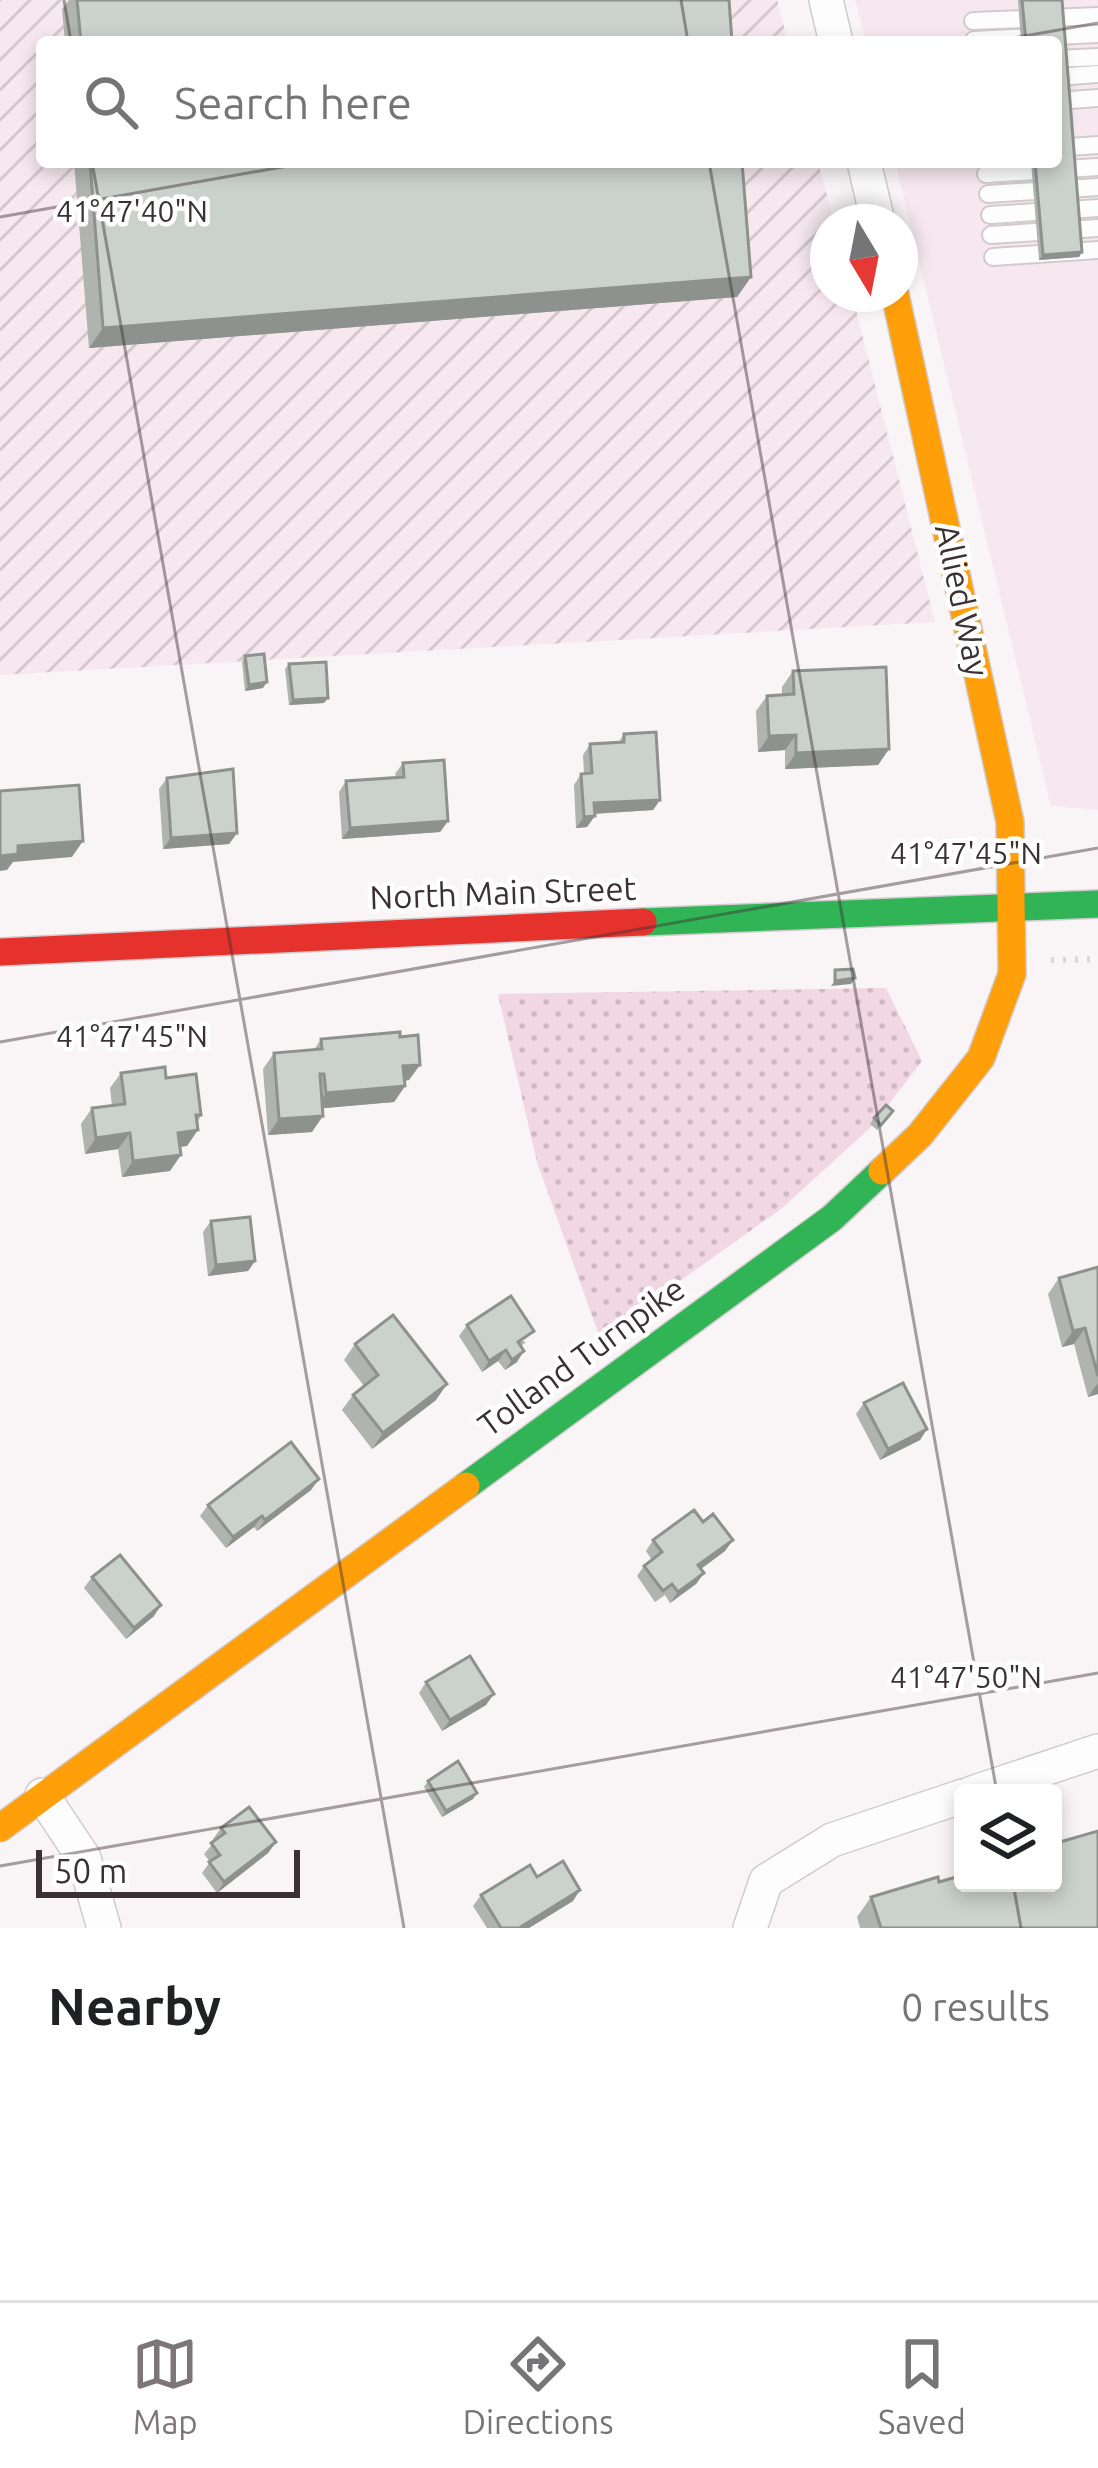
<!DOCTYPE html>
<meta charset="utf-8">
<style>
:root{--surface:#fff;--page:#f2f2f2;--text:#202124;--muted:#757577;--line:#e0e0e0;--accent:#7e7579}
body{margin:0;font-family:Ubuntu,sans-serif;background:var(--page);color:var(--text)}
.controls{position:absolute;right:36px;bottom:36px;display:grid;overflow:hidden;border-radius:12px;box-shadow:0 6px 18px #0003}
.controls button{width:108px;height:108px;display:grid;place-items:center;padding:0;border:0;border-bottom:3px solid var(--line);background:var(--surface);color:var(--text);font:60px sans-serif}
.compass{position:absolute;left:810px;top:204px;width:108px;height:108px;border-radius:50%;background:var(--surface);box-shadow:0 6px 18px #0003;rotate:170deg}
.scale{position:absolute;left:36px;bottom:30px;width:264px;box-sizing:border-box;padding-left:12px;border:6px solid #3b3135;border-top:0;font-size:33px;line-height:42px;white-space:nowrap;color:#3b3135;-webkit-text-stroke:9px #fff;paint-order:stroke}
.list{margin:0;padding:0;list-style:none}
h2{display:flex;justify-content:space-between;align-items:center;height:156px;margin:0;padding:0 48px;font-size:51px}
h2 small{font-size:39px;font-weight:400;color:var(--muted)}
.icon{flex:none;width:66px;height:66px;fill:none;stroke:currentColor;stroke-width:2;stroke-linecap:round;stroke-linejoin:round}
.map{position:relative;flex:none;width:1098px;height:1928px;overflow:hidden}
.search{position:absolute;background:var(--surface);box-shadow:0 6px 18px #0003;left:36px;right:36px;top:36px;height:132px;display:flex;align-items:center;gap:30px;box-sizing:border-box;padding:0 42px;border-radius:12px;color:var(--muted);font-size:45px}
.sheet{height:372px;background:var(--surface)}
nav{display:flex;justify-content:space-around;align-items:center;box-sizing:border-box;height:168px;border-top:3px solid var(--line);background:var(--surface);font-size:33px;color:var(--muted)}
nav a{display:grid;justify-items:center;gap:6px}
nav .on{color:var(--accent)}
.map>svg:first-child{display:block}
.built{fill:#f6e8ee}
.industrial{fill:url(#industrial-furrows)}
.park{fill:url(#park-dots)}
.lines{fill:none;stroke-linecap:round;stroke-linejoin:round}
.lane-casing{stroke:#d2cbce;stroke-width:20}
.street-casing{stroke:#d2cbce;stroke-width:36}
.fast-casing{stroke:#d2cbce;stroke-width:30}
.slow-casing{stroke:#d2cbce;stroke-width:30}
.jam-casing{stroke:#d2cbce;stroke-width:30}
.path{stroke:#d8d6d7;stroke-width:6;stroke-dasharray:3 9;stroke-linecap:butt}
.lane{stroke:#fefdfe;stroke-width:16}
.street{stroke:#fefdfe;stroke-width:33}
.fast{stroke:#30b455;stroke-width:27}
.slow{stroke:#ff9f0a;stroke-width:27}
.jam{stroke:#e5322d;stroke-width:27}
.wall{fill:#afb4af}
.shaded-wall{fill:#8e928f}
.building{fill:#cbd1cc;stroke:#8e928f;stroke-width:3}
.ticks{fill:none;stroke:#3b3135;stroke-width:3;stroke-opacity:0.45}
.labels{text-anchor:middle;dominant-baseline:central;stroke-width:9;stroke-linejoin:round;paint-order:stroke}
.street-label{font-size:33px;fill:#3b3135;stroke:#fff}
.ticks-label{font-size:30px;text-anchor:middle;fill:#3b3135;stroke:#fff;stroke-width:9;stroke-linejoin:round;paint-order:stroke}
</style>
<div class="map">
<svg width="1098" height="1928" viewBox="0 0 1098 1928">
<defs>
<pattern id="industrial-furrows" width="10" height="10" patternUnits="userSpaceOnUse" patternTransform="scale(3)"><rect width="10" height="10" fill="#f6e8ee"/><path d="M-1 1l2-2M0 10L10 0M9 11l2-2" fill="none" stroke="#d4c7cd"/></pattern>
<pattern id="park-dots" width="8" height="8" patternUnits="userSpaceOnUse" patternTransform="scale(3)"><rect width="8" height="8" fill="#f1d7e2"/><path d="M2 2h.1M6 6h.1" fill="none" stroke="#d0b9c2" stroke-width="1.8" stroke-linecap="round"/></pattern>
</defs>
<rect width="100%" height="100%" fill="#f9f4f6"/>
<path class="built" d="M855 0H1098V810L1051 806 895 162H1056V42H866Z"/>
<path class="industrial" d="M0 0H777L788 42H42V162H818L834 222H828V294H852L935 622 0 675Z"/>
<path class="park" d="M886 988 922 1061 871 1127 781 1209 600 1338 537 1162 498 994Z"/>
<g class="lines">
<g class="lane-casing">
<g id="lane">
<path d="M973 21 1098 16"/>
<path d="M974 40 1098 34"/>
<path d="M1056 59 1098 57"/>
<path d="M1056 77 1098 74"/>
<path d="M1056 101 1098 98"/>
<path d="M1056 148 1098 145"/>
<path d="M986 174 1098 167"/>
<path d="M988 194 1098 187"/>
<path d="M990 215 1098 208"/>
<path d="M991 235 1098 228"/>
<path d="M993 257 1098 250"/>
</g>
</g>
<g class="street-casing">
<g id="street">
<path d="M826 0 836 42"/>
<path d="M864 162 878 222"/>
<path d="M972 1793 1098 1751"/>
<path d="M42 1795 84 1858 104 1928"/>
<path d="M750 1928 766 1881 832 1840 963 1796"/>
</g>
</g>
<g class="fast-casing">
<g id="fast">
<path d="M643 922 1098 904"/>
<path d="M466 1486 832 1218 882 1171"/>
</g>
</g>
<g class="slow-casing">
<g id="slow">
<path d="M882 1171 920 1135 981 1058 1012 974 1010 822 895 294"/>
<path d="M0 1828 466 1486"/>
</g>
</g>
<g class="jam-casing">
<path id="jam" d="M0 952 643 922"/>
</g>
<path class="path" d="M1051 960 1098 959"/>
<use href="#lane" class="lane"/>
<use href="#street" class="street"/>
<use href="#fast" class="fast"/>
<use href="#slow" class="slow"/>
<use href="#jam" class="jam"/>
</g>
<g class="wall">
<path d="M69 0H729L732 42H65L62 9Z"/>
<path d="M1018 0H1062L1082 252 1079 257 1039 260 1031 162H1056V42H1021Z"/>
<path d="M74 162H742L751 277 737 297 89 348Z"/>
<path d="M245 656 263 688 245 691 242 662Z"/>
<path d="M289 664 324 703 289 705 285 669Z"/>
<path d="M793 671 889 749 878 765 785 769V750L758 752 756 711 767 696 782 695V687Z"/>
<path d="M624 734 660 800 653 810 595 814 587 827 576 828 574 785 581 774 584 773 583 755 590 744 618 743Z"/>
<path d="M403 763 448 821 440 832 342 839 339 792 346 781 396 777 395 774Z"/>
<path d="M167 778 237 833 229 844 163 849 159 789Z"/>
<path d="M400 1037 409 1080 404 1081 405 1086 394 1102 322 1108 312 1132 268 1135 263 1069 274 1053 314 1050 321 1039Z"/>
<path d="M121 1073 166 1078 201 1115 187 1146 180 1147 170 1171 122 1177 118 1149 85 1154 81 1124 92 1108 112 1106 110 1088Z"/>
<path d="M893 1111 877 1130 870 1124 874 1118Z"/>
<path d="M211 1221 255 1261 248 1271 208 1276 203 1232Z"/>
<path d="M1098 1267V1394L1088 1397 1074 1344 1062 1347 1048 1294 1059 1278Z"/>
<path d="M467 1325 526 1342 521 1346 517 1362 505 1370 498 1361 482 1372 459 1336Z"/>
<path d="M355 1344 436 1400 372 1449 342 1410 353 1395 364 1386 344 1360Z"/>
<path d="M864 1403 927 1429 920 1440 880 1460 856 1414Z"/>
<path d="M311 1490 257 1531 254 1527 226 1548 200 1516 208 1505Z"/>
<path d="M653 1540 725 1551 701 1569 704 1573 696 1584 670 1603 665 1595 655 1602 637 1576 644 1566 652 1560 646 1551Z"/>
<path d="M92 1577 154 1616 126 1639 84 1588Z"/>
<path d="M426 1682 486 1705 442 1731 419 1693Z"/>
<path d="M428 1781 473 1799 442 1817 424 1787Z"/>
<path d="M221 1828 276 1842 268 1853 217 1893 202 1873 210 1862 204 1854 215 1841 213 1839Z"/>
<path d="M537 1877 573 1901 529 1928H487L473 1906 481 1895Z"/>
<path d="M939 1882 1098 1928H860L857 1917 871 1897Z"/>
</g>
<g class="shaded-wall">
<path d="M1082 252 1079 257 1039 260 1043 255Z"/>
<path d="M751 277 737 297 89 348 103 328Z"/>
<path d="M267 682 263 688 245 691 249 685Z"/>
<path d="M328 698 324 703 289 705 293 700Z"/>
<path d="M796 735 785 750 758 752 769 736Z"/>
<path d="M889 749 878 765 785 769 796 753Z"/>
<path d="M660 800 653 810 587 814 594 803Z"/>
<path d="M595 816 587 827 576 828 584 817Z"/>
<path d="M448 821 440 832 342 839 350 828Z"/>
<path d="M237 833 229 844 163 849 171 838Z"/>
<path d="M83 841 72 857 13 862 7 870 0 871V856L18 846Z"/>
<path d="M855 978 851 984 831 986 835 981Z"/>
<path d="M420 1065 409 1080 392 1082 403 1066Z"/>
<path d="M405 1086 394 1102 315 1109 326 1093Z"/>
<path d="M323 1116 312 1132 268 1135 279 1119Z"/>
<path d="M198 1130 187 1146 167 1148 178 1133Z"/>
<path d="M130 1133 118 1149 85 1154 96 1138Z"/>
<path d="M181 1155 170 1171 122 1177 133 1161Z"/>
<path d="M255 1261 248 1271 208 1276 216 1265Z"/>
<path d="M1085 1328 1074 1344 1062 1347 1073 1331Z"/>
<path d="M506 1350 498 1361 482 1372 489 1361Z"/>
<path d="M524 1351 517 1362 505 1370 512 1360Z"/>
<path d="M1098 1383V1394L1088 1397Z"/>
<path d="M447 1384 436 1400 372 1449 383 1433Z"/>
<path d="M927 1429 920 1440 880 1460 888 1449Z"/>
<path d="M319 1479 311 1490 257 1531 265 1520Z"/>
<path d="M262 1516 254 1527 226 1548 233 1537Z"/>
<path d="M733 1540 725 1551 691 1576 698 1565Z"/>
<path d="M704 1573 696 1584 670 1603 678 1592Z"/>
<path d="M161 1605 154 1616 126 1639 134 1628Z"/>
<path d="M494 1694 486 1705 442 1731 450 1720Z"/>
<path d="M477 1793 473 1799 442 1817 446 1811Z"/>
<path d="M276 1842 268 1853 217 1893 224 1882Z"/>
<path d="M580 1890 573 1901 529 1928H519Z"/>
</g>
<g class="building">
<path d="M77 0H729L732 42H81Z"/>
<path d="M1022 0H1062L1082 252 1043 255 1035 162H1056V42H1026Z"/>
<path d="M90 162H742L751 277 103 328Z"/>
<path d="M264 654 267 682 249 685 245 656Z"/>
<path d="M326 662 328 698 293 700 289 664Z"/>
<path d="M886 667 889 749 796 753V735L769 736 767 696 794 694 793 671Z"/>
<path d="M656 732 660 800 594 803 595 816 584 817 581 774 592 773 590 744 624 742V734Z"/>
<path d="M444 760 448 821 350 828 346 781 404 777 403 763Z"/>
<path d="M233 769 237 833 171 838 167 778Z"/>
<path d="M79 785 83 841 18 846V854L0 856V791Z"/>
<path d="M853 969 855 978 835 981V970Z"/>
<path d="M400 1032V1037L418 1035 420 1065 403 1066 405 1086 326 1093 324 1074H320L323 1116 279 1119 274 1053 322 1049 321 1039Z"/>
<path d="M165 1067 166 1078 196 1074 201 1115H196L198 1130 178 1133 181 1155 133 1161 130 1133 96 1138 92 1108 125 1104 121 1073Z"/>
<path d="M886 1105 893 1111 881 1125 874 1118Z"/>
<path d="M250 1217 255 1261 216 1265 211 1221Z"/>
<path d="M1098 1267V1376L1085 1328 1073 1331 1059 1278Z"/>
<path d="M511 1296 534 1331 518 1342 524 1351 512 1360 506 1350 489 1361 467 1325Z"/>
<path d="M393 1315 447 1384 383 1433 353 1395 378 1375 355 1344Z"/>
<path d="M903 1383 927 1429 888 1449 864 1403Z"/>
<path d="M291 1442 319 1479 265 1520 262 1516 233 1537 208 1505Z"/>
<path d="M694 1510 703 1522 713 1514 733 1540 698 1565 704 1573 678 1592 672 1584 663 1591 644 1566 662 1552 653 1540Z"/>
<path d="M120 1555 161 1605 134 1628 92 1577Z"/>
<path d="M470 1656 494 1694 450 1720 426 1682Z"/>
<path d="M458 1761 477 1793 446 1811 428 1781Z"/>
<path d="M249 1807 276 1842 224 1882 209 1862 220 1855 211 1843 225 1833 221 1828Z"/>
<path d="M1098 1831V1928H881L871 1897 938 1877 939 1882 963 1875V1883H1053V1844Z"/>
<path d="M563 1861 580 1890 519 1928H501L481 1895 530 1865 537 1877Z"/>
</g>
<path class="ticks" d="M64 0 71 42M681 0 688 42M991 42 1098 23M92 162 404 1928M709 162 997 1793M0 217 310 162M0 1042 1098 848M0 1866 1098 1673M1013 1883 1021 1928"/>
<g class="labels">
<g class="street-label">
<text transform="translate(963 600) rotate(78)">Allied Way</text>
<text transform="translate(503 892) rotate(-2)">North Main Street</text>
<text transform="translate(581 1356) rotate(-36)">Tolland Turnpike</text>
</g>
</g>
<g class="ticks-label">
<text x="132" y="222">41°47'40"N</text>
<text x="966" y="864">41°47'45"N</text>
<text x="132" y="1047">41°47'45"N</text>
<text x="966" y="1688">41°47'50"N</text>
</g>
</svg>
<div class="controls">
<button><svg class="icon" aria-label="layers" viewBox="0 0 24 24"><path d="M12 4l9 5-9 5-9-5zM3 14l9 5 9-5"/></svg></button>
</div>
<svg class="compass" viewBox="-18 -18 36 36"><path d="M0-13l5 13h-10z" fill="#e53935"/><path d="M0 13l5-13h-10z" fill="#757577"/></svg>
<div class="scale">50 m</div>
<div class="search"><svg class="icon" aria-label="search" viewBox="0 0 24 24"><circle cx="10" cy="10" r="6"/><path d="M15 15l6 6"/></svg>Search here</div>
</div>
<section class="sheet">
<h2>Nearby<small>0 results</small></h2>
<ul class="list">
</ul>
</section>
<nav>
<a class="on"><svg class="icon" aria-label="map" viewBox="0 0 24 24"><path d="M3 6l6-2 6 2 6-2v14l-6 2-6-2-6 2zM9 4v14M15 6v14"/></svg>Map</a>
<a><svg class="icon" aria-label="directions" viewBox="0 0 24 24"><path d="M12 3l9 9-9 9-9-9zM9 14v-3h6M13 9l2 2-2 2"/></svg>Directions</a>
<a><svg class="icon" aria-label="saved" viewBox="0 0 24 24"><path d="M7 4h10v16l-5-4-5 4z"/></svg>Saved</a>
</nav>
